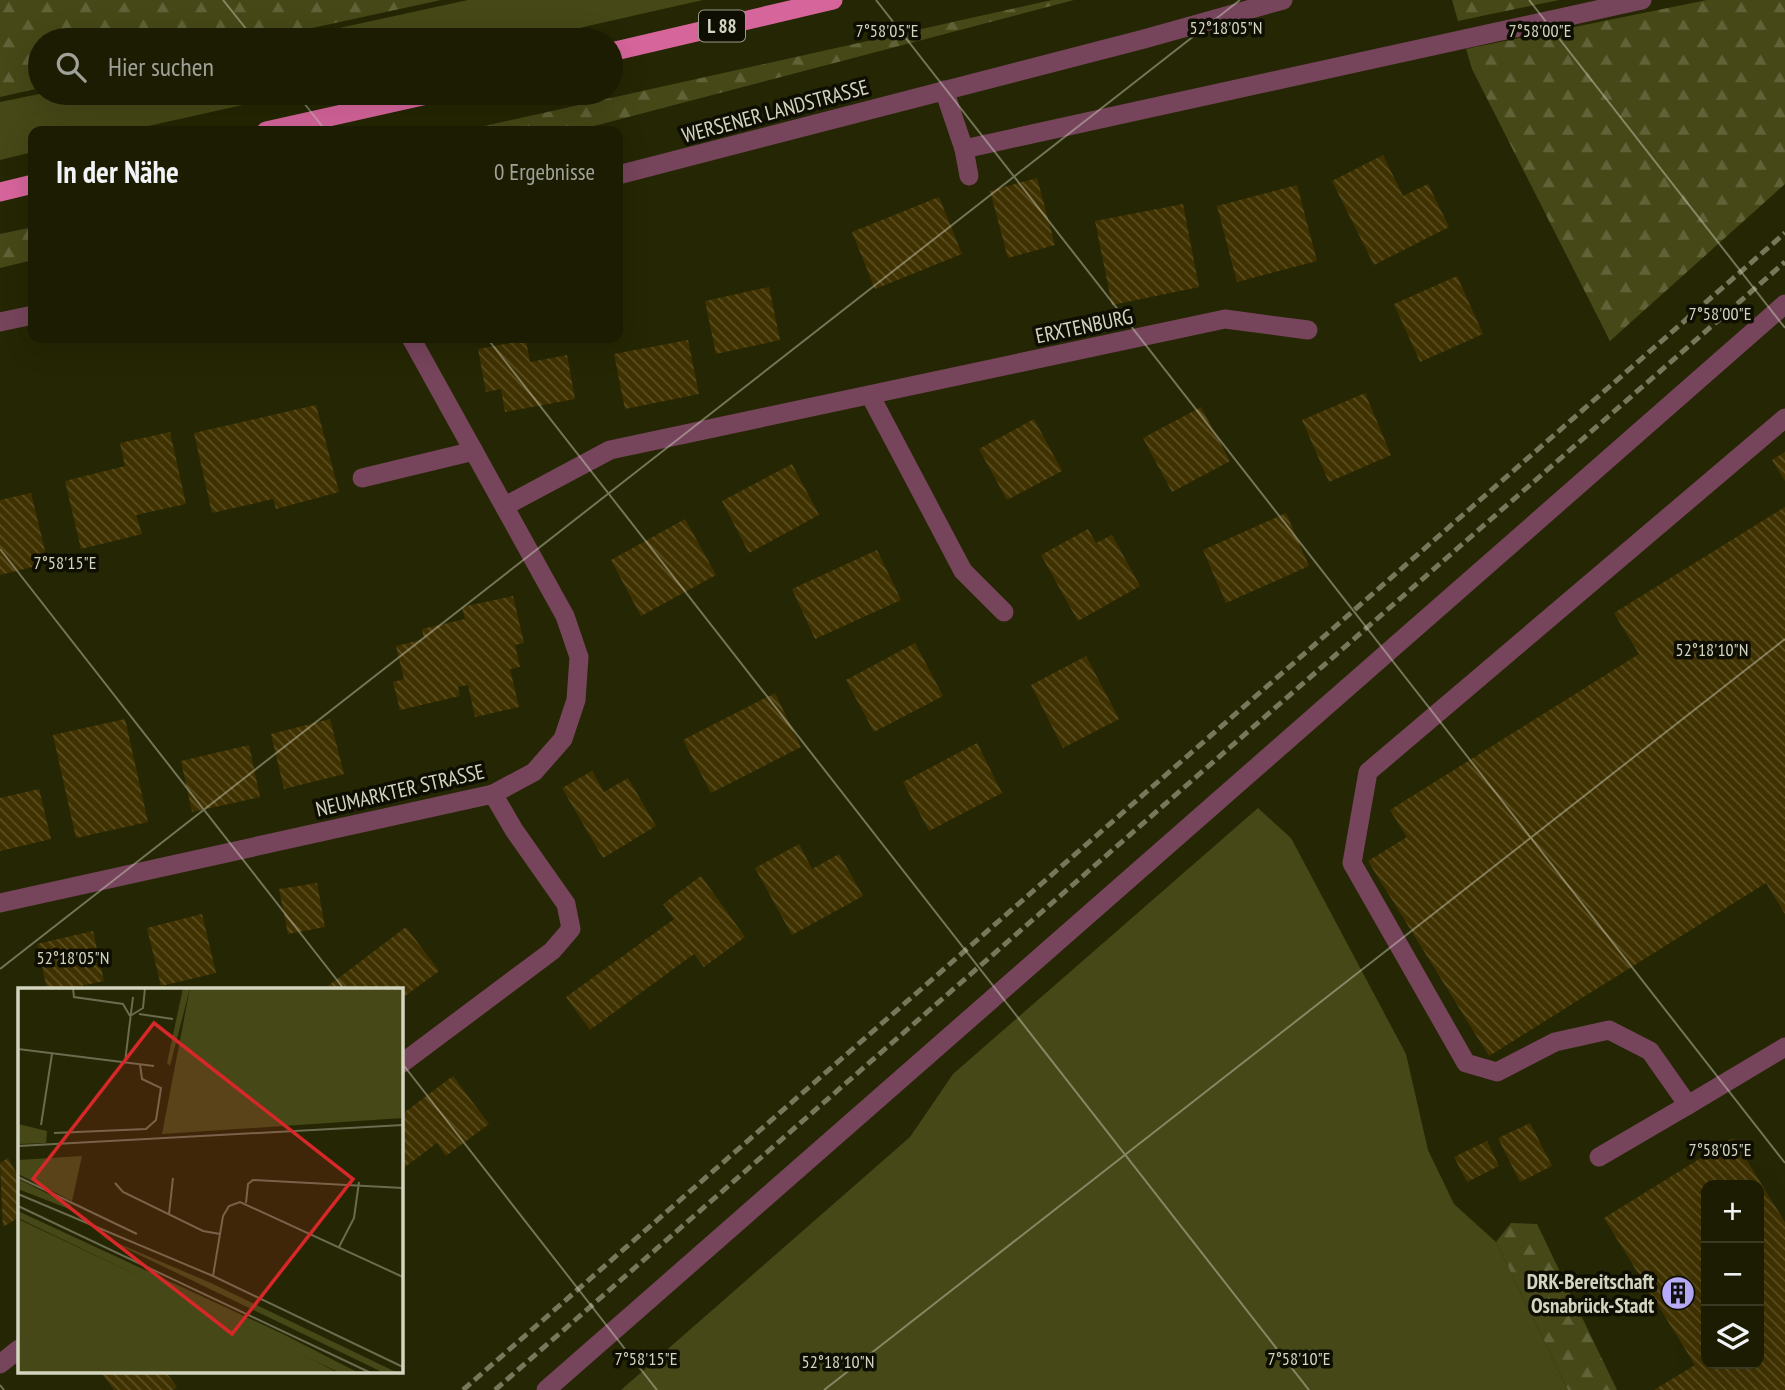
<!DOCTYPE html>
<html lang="de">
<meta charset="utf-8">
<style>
:root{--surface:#1c1c02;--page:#292911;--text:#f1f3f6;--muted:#a0a199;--line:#3a3a24}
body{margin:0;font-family:"PT Sans Narrow",sans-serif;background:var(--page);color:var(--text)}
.controls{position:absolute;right:21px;bottom:21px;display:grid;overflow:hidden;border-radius:14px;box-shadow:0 7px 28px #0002}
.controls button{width:63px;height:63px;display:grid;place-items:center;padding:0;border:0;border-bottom:2px solid var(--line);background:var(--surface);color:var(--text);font:35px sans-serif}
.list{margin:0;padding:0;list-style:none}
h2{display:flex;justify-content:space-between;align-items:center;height:91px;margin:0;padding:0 28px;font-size:30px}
h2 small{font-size:23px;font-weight:400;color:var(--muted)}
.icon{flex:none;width:38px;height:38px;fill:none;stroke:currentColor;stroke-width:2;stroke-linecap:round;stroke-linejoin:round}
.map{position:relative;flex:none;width:1785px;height:1390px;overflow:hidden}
.search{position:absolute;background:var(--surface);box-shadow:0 7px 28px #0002;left:28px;top:28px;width:595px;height:77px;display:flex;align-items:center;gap:18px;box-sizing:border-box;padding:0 24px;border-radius:38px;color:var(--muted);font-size:26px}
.panel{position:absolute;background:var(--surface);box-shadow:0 7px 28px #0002;left:28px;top:126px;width:595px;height:217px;border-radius:14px}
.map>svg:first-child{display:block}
.green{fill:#464817}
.forest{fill:url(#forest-firs)}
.building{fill:url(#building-back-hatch);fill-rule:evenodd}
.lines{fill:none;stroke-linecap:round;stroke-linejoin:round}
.service{stroke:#76445b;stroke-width:19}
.minor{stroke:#76445b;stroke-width:19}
.trunk{stroke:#d6659c;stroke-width:19}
.rail{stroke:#76785c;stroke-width:5;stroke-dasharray:10 5;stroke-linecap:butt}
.ticks{fill:none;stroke:#d3d5c1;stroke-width:2;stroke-opacity:0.45}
.labels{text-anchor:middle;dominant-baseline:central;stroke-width:7;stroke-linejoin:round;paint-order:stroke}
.shield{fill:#0e0e03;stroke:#989988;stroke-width:2}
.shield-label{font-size:19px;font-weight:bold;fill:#d3d5c1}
.street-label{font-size:21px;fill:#d3d5c1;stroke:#0e0e03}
.poi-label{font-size:21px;font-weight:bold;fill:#d3d5c1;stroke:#0e0e03;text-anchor:end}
.inset-road{fill:none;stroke:#6b6c4f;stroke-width:2}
.view{fill:#d62828;fill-opacity:0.15;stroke:#d62828;stroke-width:3.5}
.inset-edge{fill:none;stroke:#d3d5c1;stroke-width:3.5}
.ticks-label{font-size:18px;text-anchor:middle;fill:#d3d5c1;stroke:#0e0e03;stroke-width:7;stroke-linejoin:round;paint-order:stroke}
</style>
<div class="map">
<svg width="1785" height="1390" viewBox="0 0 1785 1390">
<defs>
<pattern id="forest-firs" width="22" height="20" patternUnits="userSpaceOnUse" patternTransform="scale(1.75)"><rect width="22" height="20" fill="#464817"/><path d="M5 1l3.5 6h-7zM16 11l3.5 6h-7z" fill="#606237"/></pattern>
<pattern id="building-back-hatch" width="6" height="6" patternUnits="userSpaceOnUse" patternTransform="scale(1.75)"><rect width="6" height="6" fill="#403200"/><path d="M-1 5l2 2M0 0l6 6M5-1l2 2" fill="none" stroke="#5b4f23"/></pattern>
</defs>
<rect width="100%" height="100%" fill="#252603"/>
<g class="green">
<path d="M468 0H703L526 40H284Z"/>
<path d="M44 93H296L126 131H33V152L0 160V102Z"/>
<path d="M1258 808 1291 838 1406 1054 1428 1150 1454 1204 1496 1242 1568 1390H621L910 1137 953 1074Z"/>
</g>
<g class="forest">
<path d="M0 0H441L257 40H40V88L0 97Z"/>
<path d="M1052 0H1074L575 131H462Z"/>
<path d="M1452 0H1559L1458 21Z"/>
<path d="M1707 0H1785V184L1610 341 1472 69 1466 49Z"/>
<path d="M33 227V260L0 268V234Z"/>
<path d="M1511 1223 1537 1224 1617 1390H1568L1496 1242Z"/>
</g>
<g class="building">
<path d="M1383 155 1403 196 1428 184 1449 227 1374 265 1332 181Z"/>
<path d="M1037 178 1055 245 1008 258 990 191Z"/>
<path d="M1297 185 1317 261 1237 282 1217 206Z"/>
<path d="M939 197 962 254 875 289 852 232Z"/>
<path d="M1183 204 1199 287 1112 305 1095 221Z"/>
<path d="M1457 276 1483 334 1420 362 1394 304Z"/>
<path d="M769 287 780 340 716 354 705 301Z"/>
<path d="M526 340 530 362 567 355 575 399 505 412 501 389 486 392 478 349Z"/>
<path d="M688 340 699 394 625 409 614 354Z"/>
<path d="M1365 393 1391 455 1329 482 1302 420Z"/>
<path d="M316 405 339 492 276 509 273 499 212 513 194 433Z"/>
<path d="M1201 407 1230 461 1172 492 1143 438Z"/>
<path d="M1034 419 1062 471 1007 500 979 449Z"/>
<path d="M170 432 186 504 136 515 142 534 81 549 65 481 125 466 120 443Z"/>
<path d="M1785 452V481L1772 460Z"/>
<path d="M792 464 819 515 749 553 722 501Z"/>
<path d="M31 493 48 563 0 575V500Z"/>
<path d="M1785 507V914L1766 883 1489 1056 1368 861 1407 837 1390 810 1639 654 1614 613Z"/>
<path d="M1286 513 1309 566 1226 603 1203 550Z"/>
<path d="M685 519 716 575 641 616 611 560Z"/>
<path d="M1088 529 1096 543 1112 535 1140 586 1078 621 1041 555Z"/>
<path d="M877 550 901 600 815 639 792 589Z"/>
<path d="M513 596 524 643 515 645 520 667 510 669 519 707 475 717 468 685 458 687 460 696 400 710 393 682 404 679 396 646 424 639 422 629 465 619 462 607Z"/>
<path d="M915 643 943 696 874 732 846 680Z"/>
<path d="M1086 656 1119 719 1063 748 1031 685Z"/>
<path d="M775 693 801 747 711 793 683 740Z"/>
<path d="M125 719 148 822 76 838 53 735Z"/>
<path d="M330 719 344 774 284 789 271 734Z"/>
<path d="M977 743 1002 793 929 831 903 782Z"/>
<path d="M249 745 260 797 192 812 181 761Z"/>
<path d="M592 771 604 792 628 778 656 826 603 858 562 788Z"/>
<path d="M39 789 51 839 0 851V798Z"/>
<path d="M799 844 812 869 839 854 863 896 792 935 755 868Z"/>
<path d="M701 876 745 937 704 967 694 954 590 1030 566 997 674 919 663 904Z"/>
<path d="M317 883 325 927 288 934 279 889Z"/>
<path d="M202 914 216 973 161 986 147 928Z"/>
<path d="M406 927 439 971 401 999V989H324Z"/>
<path d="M93 931 104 981 66 989H47L37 944Z"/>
<path d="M453 1076 489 1124 446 1156 437 1143 401 1170V1115Z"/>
<path d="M1530 1123 1552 1166 1520 1182 1498 1138Z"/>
<path d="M1733 1138 1785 1222V1390H1654L1695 1365 1604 1218ZM1706 1185H1759V1364H1706Z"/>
<path d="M1487 1141 1499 1166 1467 1182 1454 1157Z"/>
<path d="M8 1158 19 1178V1217L3 1227 0 1163Z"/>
<path d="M100 1371H165L177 1387 173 1390H114Z"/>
</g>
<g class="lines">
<g class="service">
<path d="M944 90 964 149 969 176"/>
<path d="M964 149 1642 0"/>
<path d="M362 478 474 451"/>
<path d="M1599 1157 1688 1105 1650 1051 1609 1030 1555 1042 1497 1072 1466 1063 1352 863 1368 772 1785 418"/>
<path d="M546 1390 1785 304"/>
</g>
<g class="minor">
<path d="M618 175 1144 39 1283 0"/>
<path d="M0 322 33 315"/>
<path d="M871 397 963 571 1004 612"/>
<path d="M505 506 610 450 1225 319 1308 330"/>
<path d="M0 903 493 794 534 772 563 739 576 700 579 657 565 616 411 338"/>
<path d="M401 1064 552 951 571 929 566 904 514 830 493 794"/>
<path d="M1688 1105 1785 1047"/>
<path d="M0 1364 19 1349"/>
</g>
<g class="trunk">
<path d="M611 52 833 0"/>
<path d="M266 131 436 93"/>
<path d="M0 192 33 184"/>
</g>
<g class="rail">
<path d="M463 1390 1785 233"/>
<path d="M495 1390 1785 262"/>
</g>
</g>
<path class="ticks" d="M223 0 255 40M876 0 1785 1163M1529 0 1785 328M296 93 326 131M487 338 1309 1390M0 549 344 989M0 969 1240 0M401 1062 657 1390M0 1385 4 1390M824 1390 1785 639"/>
<defs>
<g id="building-disc" transform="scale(1.75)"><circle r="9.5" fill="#b8abf7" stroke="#0e0e03"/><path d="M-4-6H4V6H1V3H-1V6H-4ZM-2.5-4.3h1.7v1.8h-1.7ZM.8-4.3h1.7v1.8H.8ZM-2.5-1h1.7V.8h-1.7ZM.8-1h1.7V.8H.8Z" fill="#111"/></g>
</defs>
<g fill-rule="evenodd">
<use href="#building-disc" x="1678" y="1293"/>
</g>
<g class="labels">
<rect class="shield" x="699" y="10.5" width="46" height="31" rx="5"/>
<g class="shield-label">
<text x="722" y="26">L 88</text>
</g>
<g class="street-label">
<text transform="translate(775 111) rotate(-15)">WERSENER LANDSTRASSE</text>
<text transform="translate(1084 326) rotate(-12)">ERXTENBURG</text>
<text transform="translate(400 790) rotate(-13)">NEUMARKTER STRASSE</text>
</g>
<g class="poi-label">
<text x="1654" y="1281">DRK-Bereitschaft<tspan x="1654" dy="24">Osnabrück-Stadt</tspan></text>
</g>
</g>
<g transform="translate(18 988)">
<rect width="385" height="385" fill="#252603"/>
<path d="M172 0H385V130L144 146ZM0 223 263 345 341 385H322L0 230Z" fill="#464817"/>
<path d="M165 0H172L152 78 149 75ZM0 136 29 143 28 155 0 156ZM64 168 54 213 0 186V172ZM0 191 53 217 51 221 0 201ZM0 231 259 353 320 385H0ZM78 246 193 295 380 385H366Z" fill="#464817"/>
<path class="inset-road" d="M55 0 56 9 105 16 112 28M121 26 155 31M112 28 125 20 127 0M0 61 136 78M107 74 115 9M23 137 34 66M36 145 128 141 138 132 143 100 124 91 122 76M0 158 385 137M0 189 119 246M97 195 105 204 185 243 202 246M0 206 195 288 385 379M228 215 230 196 235 192 385 200M0 218 353 385M151 226 155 190M321 259 336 230 341 194M195 288 205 228 211 218 222 214 385 289"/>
<path class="view" d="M136 35 335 191 214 346 15 191Z"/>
<rect width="385" height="385" class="inset-edge"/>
</g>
<g class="ticks-label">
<text x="1226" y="34">52°18'05"N</text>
<text x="887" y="37">7°58'05"E</text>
<text x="1540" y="37">7°58'00"E</text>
<text x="1720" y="320">7°58'00"E</text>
<text x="65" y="569">7°58'15"E</text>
<text x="1712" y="656">52°18'10"N</text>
<text x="73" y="964">52°18'05"N</text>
<text x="1720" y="1156">7°58'05"E</text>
<text x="646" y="1365">7°58'15"E</text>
<text x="1299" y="1365">7°58'10"E</text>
<text x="838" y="1368">52°18'10"N</text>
</g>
</svg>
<div class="controls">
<button>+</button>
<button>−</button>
<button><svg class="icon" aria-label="layers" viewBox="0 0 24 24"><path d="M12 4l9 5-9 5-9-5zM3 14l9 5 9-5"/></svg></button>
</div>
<div class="search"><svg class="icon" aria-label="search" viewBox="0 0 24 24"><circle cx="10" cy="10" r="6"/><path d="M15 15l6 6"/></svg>Hier suchen</div>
<section class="panel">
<h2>In der Nähe<small>0 Ergebnisse</small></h2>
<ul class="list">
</ul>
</section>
</div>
